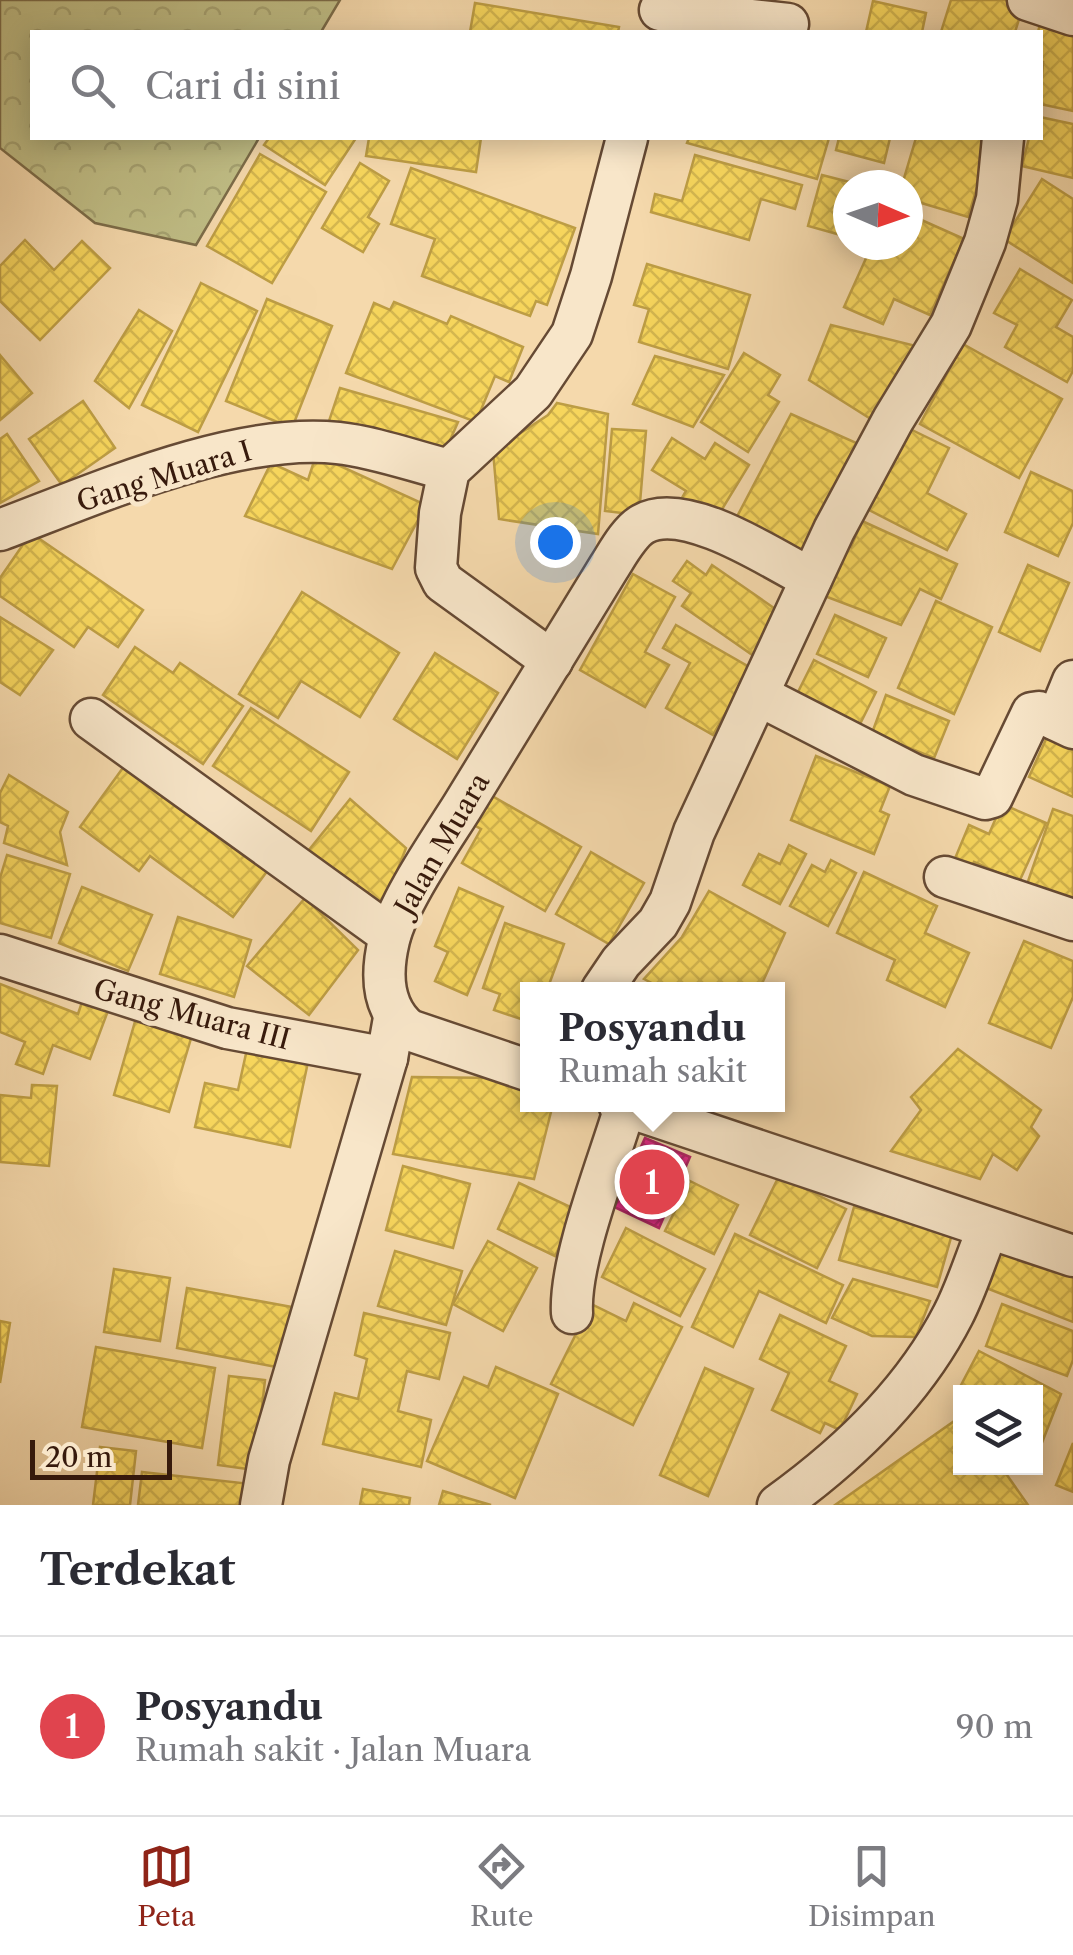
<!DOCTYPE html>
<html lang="id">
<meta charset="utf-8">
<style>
:root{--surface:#fff;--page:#f7f7f7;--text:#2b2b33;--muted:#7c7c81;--line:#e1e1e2;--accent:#8f2418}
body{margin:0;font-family:"Libre Caslon Text",serif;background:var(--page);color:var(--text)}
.controls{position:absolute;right:30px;bottom:30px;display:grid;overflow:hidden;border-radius:0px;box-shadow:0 5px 25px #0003}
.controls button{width:90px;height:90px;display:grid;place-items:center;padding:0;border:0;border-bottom:2px solid var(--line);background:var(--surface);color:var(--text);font:50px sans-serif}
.compass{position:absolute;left:833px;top:170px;width:90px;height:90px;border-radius:50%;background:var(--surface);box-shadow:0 5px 25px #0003;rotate:92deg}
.scale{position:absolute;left:30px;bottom:25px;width:142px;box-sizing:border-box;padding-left:10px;border:5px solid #371a0c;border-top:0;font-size:28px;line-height:35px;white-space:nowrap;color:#371a0c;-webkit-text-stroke:8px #f8e6c9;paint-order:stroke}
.you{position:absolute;left:555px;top:542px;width:35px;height:35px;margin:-25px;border:8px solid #fff;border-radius:50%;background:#1a73e8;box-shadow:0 0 0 15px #1a73e833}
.badge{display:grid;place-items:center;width:65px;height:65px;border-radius:50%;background:var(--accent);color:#fff;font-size:32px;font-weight:700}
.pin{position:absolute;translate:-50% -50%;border:5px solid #fff;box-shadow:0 2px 10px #0006}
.popup{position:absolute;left:520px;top:982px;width:265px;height:130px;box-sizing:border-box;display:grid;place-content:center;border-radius:0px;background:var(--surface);filter:drop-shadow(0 2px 8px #0005);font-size:32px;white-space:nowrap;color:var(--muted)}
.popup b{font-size:38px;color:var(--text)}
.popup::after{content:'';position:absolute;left:50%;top:100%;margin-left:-20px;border:20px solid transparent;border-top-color:var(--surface)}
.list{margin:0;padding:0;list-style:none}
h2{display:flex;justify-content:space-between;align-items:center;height:130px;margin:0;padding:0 40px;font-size:42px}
h2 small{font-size:32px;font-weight:400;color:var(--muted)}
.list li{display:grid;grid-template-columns:65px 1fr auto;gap:30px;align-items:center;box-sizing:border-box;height:180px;padding:0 40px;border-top:2px solid var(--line)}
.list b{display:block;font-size:38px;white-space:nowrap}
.list p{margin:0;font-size:32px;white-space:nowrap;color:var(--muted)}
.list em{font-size:32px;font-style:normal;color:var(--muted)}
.icon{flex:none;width:55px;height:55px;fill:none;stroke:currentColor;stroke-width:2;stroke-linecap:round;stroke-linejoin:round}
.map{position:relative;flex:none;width:1073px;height:1505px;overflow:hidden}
.search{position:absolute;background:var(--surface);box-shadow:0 5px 25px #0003;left:30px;right:30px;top:30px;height:110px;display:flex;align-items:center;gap:25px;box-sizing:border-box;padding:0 35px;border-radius:0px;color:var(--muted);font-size:38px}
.sheet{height:310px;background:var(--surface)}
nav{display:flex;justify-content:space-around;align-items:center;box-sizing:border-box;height:140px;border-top:2px solid var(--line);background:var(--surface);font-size:28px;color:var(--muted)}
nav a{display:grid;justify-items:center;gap:5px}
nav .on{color:var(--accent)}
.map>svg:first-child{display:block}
.forest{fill:url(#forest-crowns);stroke:#7c6c49;stroke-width:2.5}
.homes{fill:url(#homes-cross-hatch);stroke:#bd9d44;stroke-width:2.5}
.health{fill:url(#health-cross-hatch);stroke:#b22464;stroke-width:2.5}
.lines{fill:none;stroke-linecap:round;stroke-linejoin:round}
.street-casing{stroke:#664a34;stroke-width:45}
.street{stroke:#f8e6c9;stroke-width:40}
.labels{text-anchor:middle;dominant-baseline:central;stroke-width:10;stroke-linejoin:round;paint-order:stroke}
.street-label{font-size:28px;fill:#371a0c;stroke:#f8e6c9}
</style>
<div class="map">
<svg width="1073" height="1505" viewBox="0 0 1073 1505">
<defs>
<pattern id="forest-crowns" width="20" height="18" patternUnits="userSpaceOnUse" patternTransform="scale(2.5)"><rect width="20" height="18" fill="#c0be86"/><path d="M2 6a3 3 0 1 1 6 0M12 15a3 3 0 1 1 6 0" fill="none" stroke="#a6a372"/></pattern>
<pattern id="homes-cross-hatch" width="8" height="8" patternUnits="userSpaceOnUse" patternTransform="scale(2.5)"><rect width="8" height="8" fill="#f6d55c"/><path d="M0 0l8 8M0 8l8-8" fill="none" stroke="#d4b64f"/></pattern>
<pattern id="health-cross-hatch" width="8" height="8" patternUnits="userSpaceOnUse" patternTransform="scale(2.5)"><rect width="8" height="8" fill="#e7298a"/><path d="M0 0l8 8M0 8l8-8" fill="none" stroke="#bc226f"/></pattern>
</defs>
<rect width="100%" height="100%" fill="#f5d9ac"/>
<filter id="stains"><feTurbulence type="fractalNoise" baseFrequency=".002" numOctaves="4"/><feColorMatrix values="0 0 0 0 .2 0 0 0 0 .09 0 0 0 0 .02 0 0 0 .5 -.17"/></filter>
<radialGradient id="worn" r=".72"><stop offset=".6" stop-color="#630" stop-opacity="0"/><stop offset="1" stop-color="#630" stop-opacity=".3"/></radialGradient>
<path class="forest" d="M0 0H340L321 32H32V138H259L196 245 95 223 0 148Z"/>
<g class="homes">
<path d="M951 0H1025L1015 32H941Z"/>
<path d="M873 1 926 13 922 32H866Z"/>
<path d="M475 3 619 27 618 32H470Z"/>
<path d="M1042 16 1073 23V111L1040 104 1043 62 1040 61V32H1038Z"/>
<path d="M1040 117 1073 124V178L1022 166 1029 138H1040Z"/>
<path d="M269 138H356L325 185 264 145Z"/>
<path d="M369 138H481L476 172 366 156Z"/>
<path d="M689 138H829L817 179 687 143Z"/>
<path d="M839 138H890L884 163 836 150Z"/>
<path d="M916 138H992L968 217 908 199V185H902Z"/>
<path d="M260 154 326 192 272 283 207 246Z"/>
<path d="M695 155 802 185 795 209 761 199 749 240 651 212 655 194 682 201Z"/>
<path d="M360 163 389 181 368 217 379 224 363 252 322 228Z"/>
<path d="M411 168 575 228 547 305 536 301 530 316 422 276 435 239 391 224Z"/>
<path d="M822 175 861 185H848V237L808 226Z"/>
<path d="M1042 179 1073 199V283L1004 239Z"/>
<path d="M908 214 964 239 930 315 894 299 883 324 844 307 872 245H908Z"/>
<path d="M25 240 54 270 82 241 110 268 40 340 0 301V266Z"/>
<path d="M647 264 750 295 728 369 639 342 649 309 634 305Z"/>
<path d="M1020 269 1072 300 1056 327 1073 337V371L1067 382 1005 347 1017 325 994 313Z"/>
<path d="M201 283 257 311 198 432 142 405Z"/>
<path d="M267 299 332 326 292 428 226 401Z"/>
<path d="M394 302 447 324 451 316 523 347 509 382 495 376 476 422 346 373 374 303 390 310Z"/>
<path d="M139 310 172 331 129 408 95 381Z"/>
<path d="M831 325 916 346 874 421 809 380Z"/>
<path d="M963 344 1062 399 1019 478 920 424Z"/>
<path d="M744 353 780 375 768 395 779 402 748 452 701 422Z"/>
<path d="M0 355 32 393 0 420Z"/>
<path d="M655 356 724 375 693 427 633 404Z"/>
<path d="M340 388 458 422 444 454 327 427Z"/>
<path d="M83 401 115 448 62 485 29 439Z"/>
<path d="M557 403 608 414 598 534 499 519 493 451 548 415Z"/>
<path d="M791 414 861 445 801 558 731 528Z"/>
<path d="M908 428 949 448 927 493 966 514 947 550 867 509Z"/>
<path d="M612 429 646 431 639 515 605 511Z"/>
<path d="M7 434 39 481 0 503V439Z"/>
<path d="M672 438 705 459 715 443 749 465 713 524 679 503 686 491 652 470Z"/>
<path d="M316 455 426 505 392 569 245 516 271 463 308 480Z"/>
<path d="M1031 472 1073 491V523L1058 556 1005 532Z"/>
<path d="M862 521 957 564 941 599 920 589 901 625 822 595 846 544 851 547Z"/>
<path d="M31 533 143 610 118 647 88 627 74 647 0 596V578Z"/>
<path d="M687 561 706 575 712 565 787 617 758 659 682 606 691 593 673 581Z"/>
<path d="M1028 565 1069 583 1040 651 999 632Z"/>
<path d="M633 574 675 597 645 652 669 665 645 707 580 670Z"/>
<path d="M302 592 399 653 360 717 301 681 278 718 239 694Z"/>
<path d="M936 601 992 627 954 714 898 688Z"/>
<path d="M835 615 886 638 868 677 817 654Z"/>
<path d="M0 617 53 650 20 695 0 682Z"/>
<path d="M676 625 751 668 713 735 666 708 690 663 663 648Z"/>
<path d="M135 647 173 673 180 663 243 706 203 764 103 695Z"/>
<path d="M435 653 498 693 457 759 394 719Z"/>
<path d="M814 660 876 692 859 726 797 694Z"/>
<path d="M886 695 949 721 934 758 872 733Z"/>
<path d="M251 708 349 772 311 831 213 766Z"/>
<path d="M1047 737 1073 749V797L1029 777Z"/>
<path d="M816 756 890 786 880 811 889 815 874 854 791 820Z"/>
<path d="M125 765 268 870 233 917 150 856 139 871 80 827Z"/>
<path d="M9 775 68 812 60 832 67 865 4 843 8 826 0 822V793Z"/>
<path d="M487 793 581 847 545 911 462 863 481 829 470 823Z"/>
<path d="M350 799 406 848 379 917 304 856Z"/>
<path d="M1002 804 1046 823 1019 882 974 862 968 875 951 868 969 825 989 834Z"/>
<path d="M1053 809 1073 816V908L1025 890Z"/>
<path d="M789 845 806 854 780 904 743 885 759 854 780 864Z"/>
<path d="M591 852 644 883 609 944 556 914Z"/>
<path d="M7 855 70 874 51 938 0 923V878Z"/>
<path d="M831 860 856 873 828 926 790 906 812 865 825 872Z"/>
<path d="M864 872 937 906 925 933 969 953 945 1007 887 980 895 960 837 933Z"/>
<path d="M82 887 152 915 128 971 59 943Z"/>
<path d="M459 888 503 907 467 995 435 981 448 952 435 946Z"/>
<path d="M709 891 785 933 759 990H665L644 979 682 937Z"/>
<path d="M305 898 358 950 309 1015 247 966Z"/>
<path d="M178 917 251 940 234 997 160 974Z"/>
<path d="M505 923 564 944 547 990H527V1021L494 1010 500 994 483 988Z"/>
<path d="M1024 941 1073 961V997L1051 1048 989 1023Z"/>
<path d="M0 984 78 1014 83 999 109 1008 90 1059 53 1045 43 1074 16 1064 25 1042 0 1032Z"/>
<path d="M136 1018 192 1035 169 1112 114 1095Z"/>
<path d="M247 1049 308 1062 290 1147 195 1127 205 1083 238 1090Z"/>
<path d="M958 1049 1041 1110 1031 1127 1039 1136 1017 1170 993 1154 980 1179 891 1151 921 1110 911 1097Z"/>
<path d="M412 1077 498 1078 527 1088V1104H553L534 1179 393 1154Z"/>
<path d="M32 1085 57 1086 49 1166 0 1162V1095L31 1098Z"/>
<path d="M403 1166 470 1184 453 1248 386 1230Z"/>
<path d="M779 1176 846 1209 817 1268 750 1235Z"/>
<path d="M690 1181 738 1205 714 1254 665 1231Z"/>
<path d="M519 1183 577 1210 555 1256 498 1229Z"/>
<path d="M854 1207 952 1234 937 1287 839 1260Z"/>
<path d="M626 1228 705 1269 680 1316 602 1277Z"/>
<path d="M735 1234 843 1285 826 1323 759 1291 733 1347 692 1327Z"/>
<path d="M994 1239 1073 1270V1322L976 1284Z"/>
<path d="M488 1241 537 1268 503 1331 453 1304Z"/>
<path d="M395 1251 462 1271 446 1325 378 1306Z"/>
<path d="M114 1269 170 1278 160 1341 104 1332Z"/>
<path d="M853 1279 930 1301 916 1337 872 1336 832 1318Z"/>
<path d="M187 1288 303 1309 292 1370 177 1348Z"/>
<path d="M634 1303 682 1327 633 1425 551 1384 591 1304 626 1321Z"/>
<path d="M1002 1304 1073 1331V1360L1067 1376 986 1346Z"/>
<path d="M364 1313 450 1333 439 1379 407 1371 398 1411 431 1420 421 1467 323 1444 335 1393 358 1399 367 1359 355 1355Z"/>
<path d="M780 1315 846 1346 829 1381 857 1394 840 1430 825 1423 820 1433 772 1410 789 1373 760 1359Z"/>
<path d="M0 1321 10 1323 0 1383Z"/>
<path d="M96 1347 215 1368 202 1448 82 1427Z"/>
<path d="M979 1351 1061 1394 1036 1458V1392H961L959 1389Z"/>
<path d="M496 1367 558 1394 515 1498 427 1461 464 1377 488 1387Z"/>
<path d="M705 1368 753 1389 708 1496 660 1475Z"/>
<path d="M229 1376 265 1380 255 1470 218 1465Z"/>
<path d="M960 1417V1468H1002L1028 1505H835Z"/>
<path d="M1073 1443V1492L1056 1485Z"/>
<path d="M100 1447 136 1451 130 1505H93Z"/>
<path d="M142 1472 251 1484 249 1505H138Z"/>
<path d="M363 1489 410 1498 409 1505H360Z"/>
<path d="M443 1491 491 1505H439Z"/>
</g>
<path class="health" d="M645 1138 690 1157 659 1228 614 1207Z"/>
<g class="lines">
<g class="street-casing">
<g id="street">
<path d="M1028 0 1073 15"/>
<path d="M660 10 788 24"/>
<path d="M0 530C96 494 234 432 338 443 375 447 413 461 449 470"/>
<path d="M552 661 443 582 436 568 440 513 449 470 533 392 572 334 591 276 627 138"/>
<path d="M758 695 914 775 985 799 992 797 1032 713 1039 712 1073 728"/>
<path d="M91 719 390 935"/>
<path d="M1057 720 1073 681"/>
<path d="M945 877 1073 920"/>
<path d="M0 955 227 1028 387 1058"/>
<path d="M602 990 621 962 658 923 670 902 694 832 834 530 893 420 951 325 985 242 997 199 1003 138"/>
<path d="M527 1070 409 1030C381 1008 381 973 389 940 398 902 440 842 462 807 511 727 560 647 609 567 618 553 629 532 643 524 685 500 773 559 811 579"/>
<path d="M619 1104 1073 1256"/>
<path d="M572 1313C569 1260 609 1161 625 1107"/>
<path d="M261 1505 269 1460 387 1058 394 1018"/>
<path d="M778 1505C849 1454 913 1393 953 1315 967 1288 976 1257 988 1229"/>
</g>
</g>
<use href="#street" class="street"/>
</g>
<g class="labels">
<g class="street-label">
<text transform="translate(164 476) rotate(-17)">Gang Muara I</text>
<text transform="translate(442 844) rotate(-60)">Jalan Muara</text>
<text transform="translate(192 1014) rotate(15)">Gang Muara III</text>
</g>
</g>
<rect width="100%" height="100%" filter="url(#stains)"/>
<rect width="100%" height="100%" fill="url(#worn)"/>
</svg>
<div class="controls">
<button><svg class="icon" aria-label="layers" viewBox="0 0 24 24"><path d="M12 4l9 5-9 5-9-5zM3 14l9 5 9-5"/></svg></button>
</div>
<svg class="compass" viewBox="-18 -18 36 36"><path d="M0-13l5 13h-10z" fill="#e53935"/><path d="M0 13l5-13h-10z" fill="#7c7c81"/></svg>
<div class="scale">20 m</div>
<div class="you"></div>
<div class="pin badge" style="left:652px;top:1182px;background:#e0444e">1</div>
<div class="popup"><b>Posyandu</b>Rumah sakit</div>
<div class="search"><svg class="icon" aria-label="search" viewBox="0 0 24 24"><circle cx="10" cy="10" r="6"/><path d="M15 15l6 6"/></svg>Cari di sini</div>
</div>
<section class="sheet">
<h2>Terdekat<small></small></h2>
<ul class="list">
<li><span class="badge" style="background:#e0444e">1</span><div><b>Posyandu</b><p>Rumah sakit · Jalan Muara</p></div><em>90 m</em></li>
</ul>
</section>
<nav>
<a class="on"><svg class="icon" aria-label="map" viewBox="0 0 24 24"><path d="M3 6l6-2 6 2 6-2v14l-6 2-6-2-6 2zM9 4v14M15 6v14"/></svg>Peta</a>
<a><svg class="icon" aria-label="directions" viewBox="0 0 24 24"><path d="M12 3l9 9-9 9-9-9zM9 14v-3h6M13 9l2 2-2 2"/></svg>Rute</a>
<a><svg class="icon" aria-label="saved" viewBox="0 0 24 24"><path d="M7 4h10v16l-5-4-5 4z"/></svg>Disimpan</a>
</nav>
